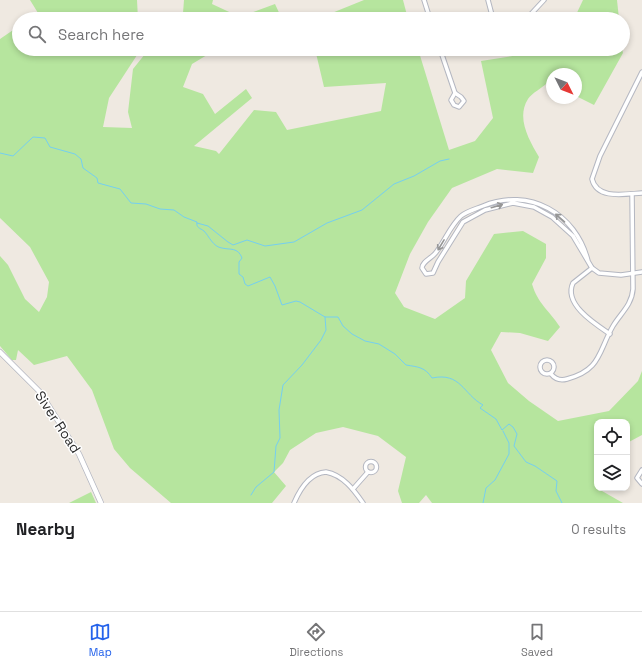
<!DOCTYPE html>
<style>
:root{--surface:#fff;--page:#f2f2f2;--text:#202124;--muted:#757577;--line:#e0e0e0;--accent:#2563eb}
body{margin:0;font-family:"Space Grotesk",sans-serif;background:var(--page);color:var(--text)}
.controls{position:absolute;right:12px;bottom:12px;display:grid;overflow:hidden;border-radius:8px;box-shadow:0 2px 6px #0003}
.controls button{width:36px;height:36px;display:grid;place-items:center;padding:0;border:0;border-bottom:1px solid var(--line);background:var(--surface);color:var(--text);font:20px sans-serif}
.compass{position:absolute;left:546px;top:68px;width:36px;height:36px;border-radius:50%;background:var(--surface);box-shadow:0 2px 6px #0003;rotate:132deg}
.list{margin:0;padding:0;list-style:none}
h2{display:flex;justify-content:space-between;align-items:center;height:52px;margin:0;padding:0 16px;font-size:17px}
h2 small{font-size:13px;font-weight:400;color:var(--muted)}
.icon{flex:none;width:22px;height:22px;fill:none;stroke:currentColor;stroke-width:2;stroke-linecap:round;stroke-linejoin:round}
.map{position:relative;flex:none;width:642px;height:503px;overflow:hidden}
.search{position:absolute;background:var(--surface);box-shadow:0 2px 6px #0003;left:12px;right:12px;top:12px;height:44px;display:flex;align-items:center;gap:10px;box-sizing:border-box;padding:0 14px;border-radius:22px;color:var(--muted);font-size:15px}
.sheet{height:108px;background:var(--surface)}
nav{display:flex;justify-content:space-around;align-items:center;box-sizing:border-box;height:56px;border-top:1px solid var(--line);background:var(--surface);font-size:11px;color:var(--muted)}
nav a{display:grid;justify-items:center;gap:2px}
nav .on{color:var(--accent)}
.map>svg:first-child{display:block}
.green{fill:#b6e59e}
.lines{fill:none;stroke-linecap:round;stroke-linejoin:round}
.stream{stroke:#75cff0;stroke-width:1}
.street-casing{stroke:#b4b7c1;stroke-width:5.5}
.secondary-casing{stroke:#b4b7c1;stroke-width:6}
.street{stroke:#fff;stroke-width:3.5}
.secondary{stroke:#fff;stroke-width:4.5}
.oneway{stroke:#969696}
.labels{text-anchor:middle;dominant-baseline:central;stroke-width:3;stroke-linejoin:round;paint-order:stroke}
.street-label{font-size:14px;fill:#2e2e2e;stroke:#fff}
</style>
<div class="map">
<svg width="642" height="503" viewBox="0 0 642 503">
<rect width="100%" height="100%" fill="#efe9e1"/>
<g class="green">
<path d="M30 0H137L138 19H29L38 13Z"/>
<path d="M184 0H213L212 4 240 17 275 4 282 19H177L183 13Z"/>
<path d="M364 0H403L408 19H317Z"/>
<path d="M583 0H617L619 19H574Z"/>
<path d="M19 26V49H141L109 98 103 127 132 128 128 112 133 69 149 49H217L192 64 183 87 203 94 215 114 246 89 252 98 194 146 216 151 219 154 254 110 276 112 287 130 381 111 386 83 324 87 315 49H418L449 150 475 141 493 118 481 61 525 54 535 49H622L623 53 594 105 576 96V74H552V85L547 83C542 88 532 93 528 99 516 118 529 140 539 157L533 173 497 169 452 188 428 222 410 254 395 293 404 307 435 319 465 298 466 281 494 234 523 231 546 244V258L532 284C538 304 549 310 560 327L548 341 520 333 501 332 491 350 508 383 529 401 558 421 609 411 638 381 642 371V435L627 443V422H597V488H603L602 491 623 503H432L426 495 419 503H402L398 491 406 457 378 436 343 427 316 433 290 450 283 463 274 472 286 486 272 503H171L130 468 114 449 92 390 67 356 34 365 18 350 16 360H12L0 346V256L8 265 25 299 39 312 47 297 49 282 30 247 0 218V39Z"/>
<path d="M91 492 96 503H69Z"/>
</g>
<g class="lines">
<g class="stream">
<path d="M0 153 13 156 33 137 45 138 50 147 75 154 81 159 83 168 97 178 98 183 120 189 131 203 146 204 160 209 174 210 184 217 197 222C196 228 200 228 204 231 209 236 213 247 222 248 230 250 238 247 242 258L239 262V274L243 277 245 284 248 286 270 277 275 286 282 305 296 301 300 302 325 317H338L343 326 352 334 365 341 379 344 395 354 406 365C418 367 425 367 432 378 461 372 463 394 483 405L480 408 496 419 502 430 509 424 513 427 517 434 514 446 526 462 535 466 557 481 556 491 562 503"/>
<path d="M197 223 208 226 228 242 233 245 247 240 265 246 294 242 327 223 362 210 394 184 414 176 440 161 449 159"/>
<path d="M251 495 256 487 274 472 276 446 280 438 279 410 283 385 302 365 321 340 326 330 325 317"/>
<path d="M483 503 486 488 495 480 509 454V443L503 431"/>
</g>
<g class="street-casing">
<g id="street">
<path d="M424 0 430 19"/>
<path d="M488 0 493 19"/>
<path d="M515 19 531 14 544 0"/>
<path d="M440 49 455 93"/>
<path d="M642 72 600 156 592 179C597 200 625 194 642 193"/>
<path d="M455 93 461 97 464 101 459 107 454 105 451 100Z"/>
<path d="M588 261C576 213 529 187 483 206 476 209 467 211 461 216 451 225 445 240 437 251 433 258 422 261 422 268L426 274 433 273 438 262 463 222 485 210 513 203 534 207 552 217 573 236 592 268 599 273 621 275 642 272"/>
<path d="M592 268 573 283C563 304 595 324 610 334"/>
<circle cx="547" cy="367" r="7"/>
<path d="M551 374C555 379 560 381 567 379 601 370 598 352 613 326 620 314 632 305 633 289L632 194"/>
<circle cx="371" cy="467" r="5.5"/>
<path d="M642 470 637 478 642 484"/>
<path d="M353 489 368 472"/>
<path d="M294 503C300 489 310 473 326 472 343 475 354 490 363 503"/>
</g>
</g>
<g class="secondary-casing">
<path id="secondary" d="M0 352 40 392 79 454 101 503"/>
</g>
<use href="#street" class="street"/>
<use href="#secondary" class="secondary"/>
</g>
<defs><path id="oneway-shaft" d="M-6 0H5M1.5-3L5.5 0L1.5 3" fill="none" stroke-width="1.6" stroke-linecap="round" stroke-linejoin="round"/></defs>
<g class="oneway">
<use href="#oneway-shaft" transform="translate(497 206) rotate(-16)"/>
<use href="#oneway-shaft" transform="translate(560 218) rotate(-139)"/>
<use href="#oneway-shaft" transform="translate(441 245) rotate(121)"/>
</g>
<g class="labels">
<g class="street-label">
<text transform="translate(58 422) rotate(57)">Siver Road</text>
</g>
</g>
</svg>
<div class="controls">
<button><svg class="icon" aria-label="locate" viewBox="0 0 24 24"><circle cx="12" cy="12" r="6"/><path d="M12 2v4M12 18v4M2 12h4M18 12h4"/></svg></button>
<button><svg class="icon" aria-label="layers" viewBox="0 0 24 24"><path d="M12 4l9 5-9 5-9-5zM3 14l9 5 9-5"/></svg></button>
</div>
<svg class="compass" viewBox="-18 -18 36 36"><path d="M0-13l5 13h-10z" fill="#e53935"/><path d="M0 13l5-13h-10z" fill="#757577"/></svg>
<div class="search"><svg class="icon" aria-label="search" viewBox="0 0 24 24"><circle cx="10" cy="10" r="6"/><path d="M15 15l6 6"/></svg>Search here</div>
</div>
<section class="sheet">
<h2>Nearby<small>0 results</small></h2>
<ul class="list">
</ul>
</section>
<nav>
<a class="on"><svg class="icon" aria-label="map" viewBox="0 0 24 24"><path d="M3 6l6-2 6 2 6-2v14l-6 2-6-2-6 2zM9 4v14M15 6v14"/></svg>Map</a>
<a><svg class="icon" aria-label="directions" viewBox="0 0 24 24"><path d="M12 3l9 9-9 9-9-9zM9 14v-3h6M13 9l2 2-2 2"/></svg>Directions</a>
<a><svg class="icon" aria-label="saved" viewBox="0 0 24 24"><path d="M7 4h10v16l-5-4-5 4z"/></svg>Saved</a>
</nav>
